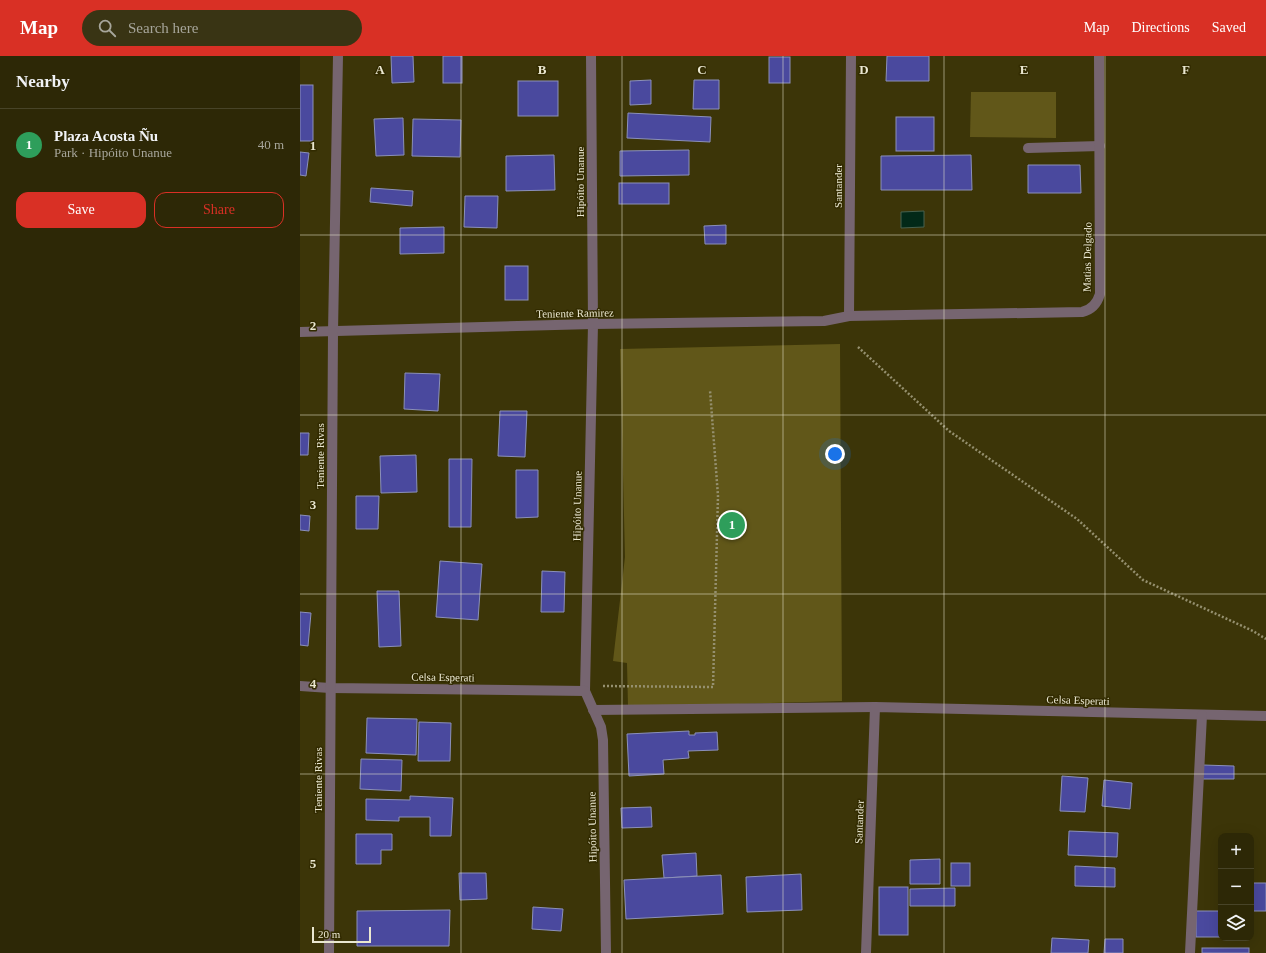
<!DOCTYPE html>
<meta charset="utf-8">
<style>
:root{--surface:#2d2806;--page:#393414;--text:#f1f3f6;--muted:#a7a69b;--line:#484428;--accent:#d93025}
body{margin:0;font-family:Georgia,serif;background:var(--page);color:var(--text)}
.controls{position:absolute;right:12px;bottom:12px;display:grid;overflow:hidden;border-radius:8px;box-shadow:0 4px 16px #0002}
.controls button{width:36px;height:36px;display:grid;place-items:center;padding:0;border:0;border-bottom:1px solid var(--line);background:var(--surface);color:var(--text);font:20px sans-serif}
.scale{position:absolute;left:12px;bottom:10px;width:59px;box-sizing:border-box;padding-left:4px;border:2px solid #eae7d0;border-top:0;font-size:11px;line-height:14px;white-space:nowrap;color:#eae7d0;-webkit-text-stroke:3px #322b00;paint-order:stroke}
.you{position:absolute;left:535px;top:398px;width:14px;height:14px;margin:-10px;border:3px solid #fff;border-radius:50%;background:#1a73e8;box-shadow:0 0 0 6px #1a73e833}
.badge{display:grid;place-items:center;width:26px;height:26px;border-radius:50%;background:var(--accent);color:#fff;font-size:13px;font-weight:700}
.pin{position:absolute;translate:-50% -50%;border:2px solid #fff;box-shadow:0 1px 4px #0006}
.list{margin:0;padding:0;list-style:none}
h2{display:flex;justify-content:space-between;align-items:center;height:52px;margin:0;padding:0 16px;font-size:17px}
h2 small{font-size:13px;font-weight:400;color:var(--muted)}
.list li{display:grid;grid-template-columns:26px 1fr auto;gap:12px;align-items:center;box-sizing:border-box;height:72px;padding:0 16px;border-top:1px solid var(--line)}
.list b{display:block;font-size:15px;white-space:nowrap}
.list p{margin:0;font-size:13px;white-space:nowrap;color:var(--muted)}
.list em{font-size:13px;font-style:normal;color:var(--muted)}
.actions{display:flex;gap:8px;padding:12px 16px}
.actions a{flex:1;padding:9px 0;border:1px solid var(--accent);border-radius:12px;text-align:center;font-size:14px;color:var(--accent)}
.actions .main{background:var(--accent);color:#fff}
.icon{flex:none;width:22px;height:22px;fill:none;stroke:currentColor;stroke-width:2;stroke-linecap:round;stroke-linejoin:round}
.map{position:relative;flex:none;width:966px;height:897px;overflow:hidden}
header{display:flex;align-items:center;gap:24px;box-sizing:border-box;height:56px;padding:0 20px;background:var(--accent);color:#fff}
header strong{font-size:19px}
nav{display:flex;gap:22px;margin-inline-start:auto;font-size:14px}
.search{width:280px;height:36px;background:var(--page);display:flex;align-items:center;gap:10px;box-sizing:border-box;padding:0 14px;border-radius:22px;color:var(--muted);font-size:15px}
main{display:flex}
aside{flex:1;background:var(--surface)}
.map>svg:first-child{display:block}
.green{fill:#615719}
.water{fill:#022918;stroke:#48624f}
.building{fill:#4a499e;stroke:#8b90b9}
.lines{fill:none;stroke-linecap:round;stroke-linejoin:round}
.path{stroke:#95906f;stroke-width:2.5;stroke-dasharray:2 2;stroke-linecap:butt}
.lane{stroke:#766570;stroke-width:10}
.street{stroke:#766570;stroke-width:10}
.grid{fill:none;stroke:#eae7d0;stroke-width:1;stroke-opacity:0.55}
.labels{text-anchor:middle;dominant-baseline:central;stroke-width:3;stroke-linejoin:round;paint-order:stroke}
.street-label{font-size:11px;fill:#eae7d0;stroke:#322b00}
.grid-label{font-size:13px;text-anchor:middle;font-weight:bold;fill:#eae7d0;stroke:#322b00;stroke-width:3;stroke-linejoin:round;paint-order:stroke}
</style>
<header>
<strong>Map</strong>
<div class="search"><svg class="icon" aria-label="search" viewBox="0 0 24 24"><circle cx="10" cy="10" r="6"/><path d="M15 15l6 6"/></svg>Search here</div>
<nav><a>Map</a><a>Directions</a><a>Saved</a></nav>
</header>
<main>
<aside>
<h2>Nearby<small></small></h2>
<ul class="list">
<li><span class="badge" style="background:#2e9e5b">1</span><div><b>Plaza Acosta Ñu</b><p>Park · Hipóito Unanue</p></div><em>40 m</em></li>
</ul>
<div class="actions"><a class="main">Save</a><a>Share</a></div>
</aside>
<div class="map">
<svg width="966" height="897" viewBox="0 0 966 897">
<rect width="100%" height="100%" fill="#3c3508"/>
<g class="green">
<path d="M671 36H756V82L670 81Z"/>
<path d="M540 288 542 645 328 651 327 607 313 605 325 501 320 293Z"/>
</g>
<path class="water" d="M624 155V171L601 172V156Z"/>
<g class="building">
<path d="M91 0H113L114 26 92 27Z"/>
<rect x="143" y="0" width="19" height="27"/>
<path d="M587 0H629V25H586Z"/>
<rect x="469" y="1" width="21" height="26"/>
<path d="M351 24V48L330 49V25Z"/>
<path d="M394 24H419V53H393Z"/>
<rect x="218" y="25" width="40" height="35"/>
<rect x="0" y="29" width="13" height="56"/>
<path d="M328 57 411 61 410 86 327 82Z"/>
<rect x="596" y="61" width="38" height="34"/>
<path d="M103 62 104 99 76 100 74 63Z"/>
<path d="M113 63 161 64 160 101 112 100Z"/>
<path d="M389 94V119L320 120V95Z"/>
<path d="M0 96 9 97 6 120 0 119Z"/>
<path d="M254 99 255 134 206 135V100Z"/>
<path d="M671 99 672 134H581V100Z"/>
<path d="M728 109H780L781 137H728Z"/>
<rect x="319" y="127" width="50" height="21"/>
<path d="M71 132 113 135 112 150 70 146Z"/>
<path d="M165 140H198L197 172 164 171Z"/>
<path d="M426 169V188H405L404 170Z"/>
<path d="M144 171V197L100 198V172Z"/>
<rect x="205" y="210" width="23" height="34"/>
<path d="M105 317 140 318 138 355 104 353Z"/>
<path d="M200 355H227L225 401 198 400Z"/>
<path d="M0 377H9L8 399H0Z"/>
<path d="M116 399 117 436 81 437 80 400Z"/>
<path d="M149 403H172L171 471H149Z"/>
<path d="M216 414H238V461L216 462Z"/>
<path d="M56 440H79L78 473H56Z"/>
<path d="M0 459 10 460 9 475 0 474Z"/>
<path d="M140 505 182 508 178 564 136 561Z"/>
<path d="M242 515 265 516 264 556H241Z"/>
<path d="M77 535H99L101 590 79 591Z"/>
<path d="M0 556 11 557 8 590 0 589Z"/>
<path d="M67 662 117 663 116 699 66 697Z"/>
<path d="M119 666 151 667 150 705H118Z"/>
<path d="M389 675V679H395V677L417 676 418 694 388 695 389 702 363 704 364 718 329 720 327 678Z"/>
<path d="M61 703 102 704 101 735 60 733Z"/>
<path d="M903 709 934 710V723H902Z"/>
<path d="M762 720 788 722 785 756 760 755Z"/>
<path d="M804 724 832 727 830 753 802 750Z"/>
<path d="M110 740 153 742 151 780H130V761H99V765L66 764V743L110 744Z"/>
<path d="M351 751 352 771 322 772 321 752Z"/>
<path d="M769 775 818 777 817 801 768 799Z"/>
<path d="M56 778H92V794H81V808H56Z"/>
<path d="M396 797 397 820 364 822 362 799Z"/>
<path d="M640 803V828H610V804Z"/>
<rect x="651" y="807" width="19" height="23"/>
<path d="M775 810 815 812V831L775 830Z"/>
<path d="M159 817H186L187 843 160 844Z"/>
<path d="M501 818 502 854 447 856 446 821Z"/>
<path d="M421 819 423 858 326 863 324 824Z"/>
<rect x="951" y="827" width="15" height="28"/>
<rect x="579" y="831" width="29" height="48"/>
<path d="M655 832V850H610V833Z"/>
<path d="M233 851 263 853 261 875 232 873Z"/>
<path d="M150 854 149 890H57V855Z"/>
<rect x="896" y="855" width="25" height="26"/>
<path d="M752 882 789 884 788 897H751Z"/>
<path d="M805 883H823V897H804Z"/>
<rect x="902" y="892" width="47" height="5"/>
</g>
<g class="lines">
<g class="path">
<path d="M558 291 649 375 777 463 843 524 953 575 966 583"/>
<path d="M303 630 413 631 418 440 410 334"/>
</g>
<path class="lane" d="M728 92 800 90"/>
<g class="street">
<path d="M291 0 293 268 285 635 301 671 303 684 306 897"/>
<path d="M549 260 551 0"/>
<path d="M0 276 293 268 524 265 549 260 782 256C791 254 797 248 800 238L799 0"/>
<path d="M0 630 30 632 285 635"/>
<path d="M293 654 575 651"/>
<path d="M29 897 33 276 38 0"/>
<path d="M566 897 575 651 966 660"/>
<path d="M890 897 902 659"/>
</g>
</g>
<path class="grid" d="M161 0V897M322 0V897M483 0V897M644 0V897M805 0V897M0 179H966M0 359H966M0 538H966M0 718H966"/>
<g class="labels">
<g class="street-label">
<text transform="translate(280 126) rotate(-90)">Hipóito Unanue</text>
<text transform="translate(538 130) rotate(-90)">Santander</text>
<text transform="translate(787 201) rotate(-89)">Matias Delgado</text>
<text transform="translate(275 257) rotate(-1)">Teniente Ramirez</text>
<text transform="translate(20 400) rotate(-90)">Teniente Rivas</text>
<text transform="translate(277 450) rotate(-89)">Hipóito Unanue</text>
<text transform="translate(143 621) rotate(1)">Celsa Esperati</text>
<text transform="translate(778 644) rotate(2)">Celsa Esperati</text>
<text transform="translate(18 724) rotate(-90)">Teniente Rivas</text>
<text transform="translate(559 766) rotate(-88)">Santander</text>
<text transform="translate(292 771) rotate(-91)">Hipóito Unanue</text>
</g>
</g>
<g class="grid-label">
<text x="80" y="18">A</text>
<text x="242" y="18">B</text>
<text x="402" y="18">C</text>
<text x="564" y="18">D</text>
<text x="724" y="18">E</text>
<text x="886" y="18">F</text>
<text x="13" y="94">1</text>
<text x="13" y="274">2</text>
<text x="13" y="453">3</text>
<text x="13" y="632">4</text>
<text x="13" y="812">5</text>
</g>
</svg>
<div class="controls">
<button>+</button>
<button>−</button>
<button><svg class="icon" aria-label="layers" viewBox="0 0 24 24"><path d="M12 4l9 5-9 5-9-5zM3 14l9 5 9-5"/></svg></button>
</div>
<div class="scale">20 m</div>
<div class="you"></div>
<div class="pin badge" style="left:432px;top:469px;background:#2e9e5b">1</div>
</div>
</main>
